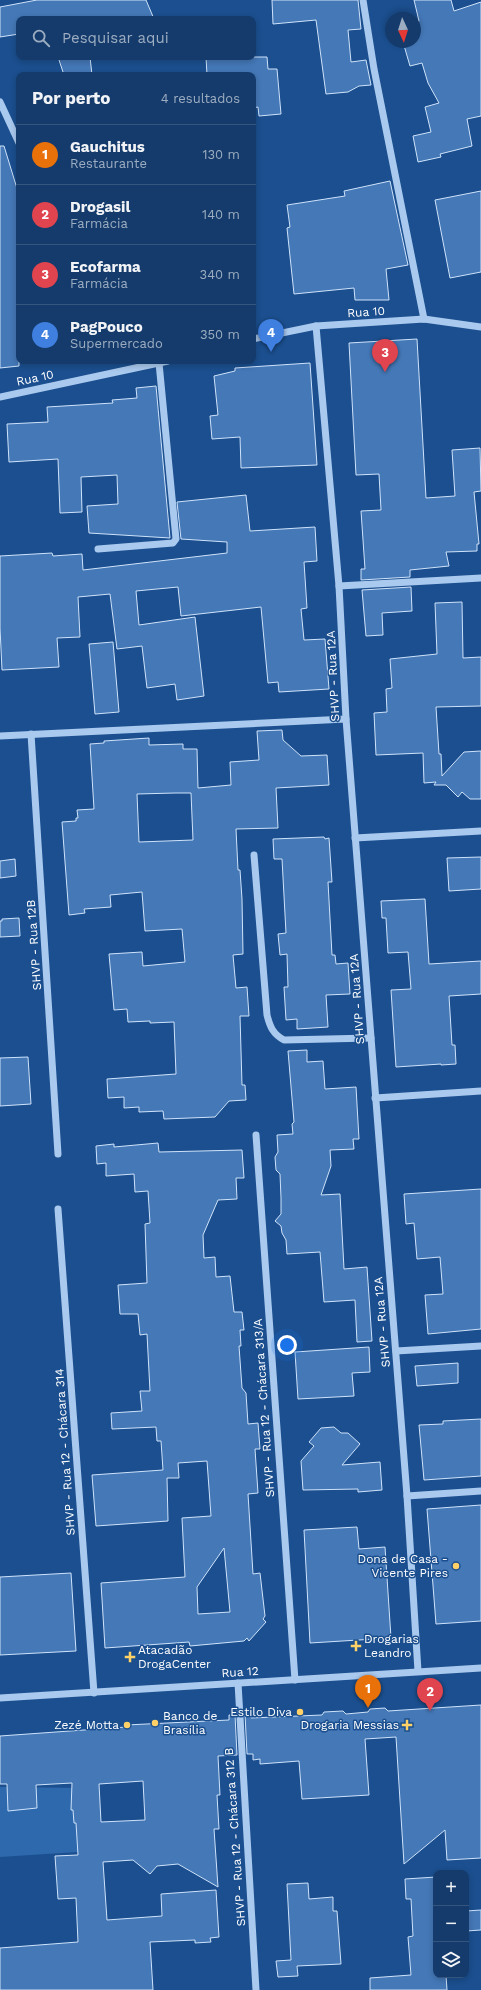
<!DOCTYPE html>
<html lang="pt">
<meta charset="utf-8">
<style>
:root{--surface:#143b6b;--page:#1d4271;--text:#f1f3f6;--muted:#9dadc1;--line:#33557e;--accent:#bca0f2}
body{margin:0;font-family:"Work Sans",sans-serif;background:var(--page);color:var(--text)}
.controls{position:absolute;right:12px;bottom:12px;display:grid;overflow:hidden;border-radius:8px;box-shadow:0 2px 6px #0003}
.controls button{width:36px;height:36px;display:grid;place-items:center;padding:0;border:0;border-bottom:1px solid var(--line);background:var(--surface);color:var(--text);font:20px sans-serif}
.compass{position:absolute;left:385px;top:12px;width:36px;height:36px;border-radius:50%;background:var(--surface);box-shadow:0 2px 6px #0003;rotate:176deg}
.you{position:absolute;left:287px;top:1345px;width:14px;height:14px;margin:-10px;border:3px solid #fff;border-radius:50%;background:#1a73e8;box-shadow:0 0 0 6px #1a73e833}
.badge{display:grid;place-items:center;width:26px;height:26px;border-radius:50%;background:var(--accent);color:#fff;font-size:13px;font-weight:700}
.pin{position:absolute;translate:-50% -33px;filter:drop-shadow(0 1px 2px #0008)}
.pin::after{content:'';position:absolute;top:21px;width:14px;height:12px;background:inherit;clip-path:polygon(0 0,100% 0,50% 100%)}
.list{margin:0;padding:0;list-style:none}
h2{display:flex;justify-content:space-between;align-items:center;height:52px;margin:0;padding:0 16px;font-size:17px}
h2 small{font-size:13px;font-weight:400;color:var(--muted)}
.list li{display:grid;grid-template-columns:26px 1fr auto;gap:12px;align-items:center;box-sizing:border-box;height:60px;padding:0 16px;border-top:1px solid var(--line)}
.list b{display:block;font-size:15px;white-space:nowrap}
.list p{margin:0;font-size:13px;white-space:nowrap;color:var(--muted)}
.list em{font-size:13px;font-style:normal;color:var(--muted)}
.icon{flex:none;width:22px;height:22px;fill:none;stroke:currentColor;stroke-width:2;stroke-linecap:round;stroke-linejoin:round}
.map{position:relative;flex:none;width:481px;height:1990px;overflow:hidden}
.search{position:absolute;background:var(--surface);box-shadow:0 2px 6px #0003;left:16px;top:16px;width:240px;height:44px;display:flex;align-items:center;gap:10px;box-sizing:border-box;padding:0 14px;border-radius:8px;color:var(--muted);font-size:15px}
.panel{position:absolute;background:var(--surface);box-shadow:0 2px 6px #0003;left:16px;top:72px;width:240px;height:292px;border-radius:8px}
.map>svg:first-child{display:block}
.green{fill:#2e69ad}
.building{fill:#4478b7;stroke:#cfe3fa;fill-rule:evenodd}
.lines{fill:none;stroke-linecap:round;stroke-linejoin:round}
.minor{stroke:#a9c9ee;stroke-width:7}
.poi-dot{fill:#ffd166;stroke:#1b4f8f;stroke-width:1.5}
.labels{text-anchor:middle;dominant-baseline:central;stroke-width:3;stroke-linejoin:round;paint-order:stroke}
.street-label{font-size:12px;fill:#fff;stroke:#1b4f8f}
.poi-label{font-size:12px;fill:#fff;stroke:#1b4f8f;text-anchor:end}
</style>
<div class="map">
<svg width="481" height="1990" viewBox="0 0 481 1990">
<rect width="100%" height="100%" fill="#1b4f8f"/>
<path class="green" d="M0 1787 84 1788 93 1851 0 1857Z"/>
<g class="building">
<path d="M37 0H146L154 19H19V34L0 37V7Z"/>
<path d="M272 0H358L361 29 348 30 351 62 366 60 371 85 359 86 348 92 326 94 316 20 273 24Z"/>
<path d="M414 0H451L454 11 481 2V116L467 119 472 146 440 154 441 157 418 162 413 136 431 132 425 107 439 103 428 83 422 63 410 66 403 42H415V23L419 21Z"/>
<path d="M58 57H90L92 75H64Z"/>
<path d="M206 57H267L268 69H277L281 114 259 116 258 107 253 108V75H207Z"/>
<path d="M0 146H4L19 195V366L0 368Z"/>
<path d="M390 181 408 265 386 269 389 300H355L354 288 294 294 287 228 290 227 287 205 345 196 344 191Z"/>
<path d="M481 191V272L450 278 435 200Z"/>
<path d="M417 339 426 498 455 496 452 450 480 448 481 491 474 492 479 544H477V551L446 552 449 566 410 570V577L361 580V569H365L361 511 381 510 379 474 356 475 349 343Z"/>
<path d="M310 363 317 465 241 468 240 437 212 439 210 416 218 415 214 376 235 371V368Z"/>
<path d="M156 386 170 538 89 533 87 506 118 504 117 475 81 477 82 512 60 513 58 459 9 462 7 424 48 422 47 407 113 403 112 400 137 398 136 388Z"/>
<path d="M246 495 250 531 315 527 317 561 304 562 307 608 301 609 304 640 325 639 329 689 279 692 278 682 268 683 261 607 181 616 178 587 136 591 139 625 195 617 204 696 177 700 175 684 147 688 142 646 117 649 110 594 78 597 80 637 57 638 59 667 2 670 0 628V556L52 553 53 556 82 554 83 570 227 553V542L181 539 177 502Z"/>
<path d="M411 587 412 611 382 613 383 635 366 636 362 590Z"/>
<path d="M462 602 463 658 481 657V706L436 707 439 754H441L442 776 464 752 481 751V799H470L462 792 458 797 446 785H434L436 782 424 783 423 753 376 755 374 713 387 712 386 689 392 688 390 659 437 654 435 603Z"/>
<path d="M113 642 119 712 95 714 89 644Z"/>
<path d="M282 730 283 740 301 756 327 755 329 785 276 788 278 828 236 829 238 870H240L242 899 243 954 233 955 236 988 247 987 249 1016H240L242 1085H245L246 1100 229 1101 215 1117 164 1119 163 1111 139 1112V1107L124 1108V1097L108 1098 107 1079 176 1074 174 1022 150 1023V1021L128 1022 127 1009 114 1010 109 954 142 952 143 966 185 962 182 929 145 931 142 892 110 895 111 907 84 909 85 913 69 915 62 822 76 821V818H78L77 810 94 809 90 744 104 743V741L149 738V745L183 744V749H197L198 788 231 785 230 762 259 760 257 731ZM175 793H191L193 840 139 842 137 794Z"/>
<path d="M324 837 325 839 329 838 332 882H328L332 955H335L336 964 348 963 350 994 326 995 328 1027 297 1029V1019L286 1020 284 987H288L287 954 280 955 278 934 286 933 282 859H274L273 839Z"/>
<path d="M481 857V889L449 891 447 858Z"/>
<path d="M15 859 16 876 0 878V861Z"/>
<path d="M425 899 429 964 481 961V994L449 996 452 1045H455L456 1064 441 1065V1064L396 1067 391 990 411 989 408 952 388 953 386 918H382L381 901Z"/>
<path d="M19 918 20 936 0 937V921H2V919Z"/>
<path d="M307 1050V1062L323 1061 325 1089 356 1087 359 1139H353L354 1149 330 1150 331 1166 321 1195 340 1194 344 1269 367 1267 372 1341 357 1342 355 1300 324 1302 320 1252 287 1254 286 1240 282 1233 281 1226 275 1221 281 1214V1198L280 1174 276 1170 275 1157 278 1152 277 1135 293 1134 292 1124 294 1122 288 1051Z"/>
<path d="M28 1057 31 1104 0 1106V1058Z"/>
<path d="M158 1143 159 1152 242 1150 244 1178H236L237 1199 218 1200 203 1235 204 1258 215 1257 216 1277 230 1276 234 1312H242L244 1330H240L241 1346H239L242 1388 246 1393 248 1424 258 1423 260 1449H255L258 1493 248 1494 253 1574 260 1573 265 1616 263 1619 266 1622 249 1641 247 1638 244 1641 190 1646 189 1642 105 1648 101 1583 185 1577 182 1518 211 1516 207 1461 178 1463 179 1478H167L168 1521 96 1526 92 1475 163 1470 161 1441H157L156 1427 112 1429 111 1413 142 1411 140 1391H150L147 1334 140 1335 138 1314H120L118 1285 147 1283 145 1224 150 1223 148 1191 135 1192 134 1174 106 1176V1163L97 1164 96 1146 114 1144V1147ZM224 1548 230 1612 198 1614 197 1587Z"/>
<path d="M481 1189V1329L428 1334 425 1295 443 1294 440 1257 417 1259 414 1223 406 1224 404 1194Z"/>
<path d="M369 1347 370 1372 352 1373 354 1396 298 1399 295 1352Z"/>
<path d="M458 1363V1383L417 1386 415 1366Z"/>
<path d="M481 1419V1476L424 1480 419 1425 443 1424V1421Z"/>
<path d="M334 1427 341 1433H348L360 1444 342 1465 380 1462 382 1490 358 1492V1489L303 1490 301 1461 314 1446 309 1442 321 1428Z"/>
<path d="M481 1505V1621L436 1624 427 1509Z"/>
<path d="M357 1527 359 1549 385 1547 391 1638 310 1643 304 1530Z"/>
<path d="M71 1573 76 1651 0 1655V1577Z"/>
<path d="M481 1705V1858L447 1860 445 1830 404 1864 396 1737 365 1739 369 1795 302 1799 299 1761 260 1764V1759L253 1760V1754H247L245 1714H250L251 1718 322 1715 324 1712 343 1711 346 1714 368 1712 370 1709 385 1708 388 1711Z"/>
<path d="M229 1715H235L237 1755 218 1756 220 1795H217L219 1829H214L218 1887 178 1864 157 1866 150 1874 133 1860 103 1862 107 1920 162 1916 161 1894 216 1890 219 1937 210 1938 211 1942 195 1943V1940L150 1942 153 1990H0V1948L78 1942 76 1898 58 1899 55 1856 78 1855 76 1823H74L73 1810H71L72 1783 36 1785 37 1808 8 1811 7 1784H0V1736L126 1727V1725L229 1720ZM143 1781 145 1820 101 1822 99 1784Z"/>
<path d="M436 1877V1975H446L447 1990H370V1978L411 1975 408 1937 413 1936 411 1899H406L405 1879Z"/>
<path d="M308 1883 309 1899 333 1897V1911H337L341 1964 297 1966 298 1976 278 1977 276 1961 291 1960 287 1884Z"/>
<path d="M481 1910V1930L466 1931V1911Z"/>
</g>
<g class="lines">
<g class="minor">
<path d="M363 0 374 69 424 319"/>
<path d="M0 102 19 143"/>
<path d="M316 326 339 586 346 719 407 1496 418 1671"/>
<path d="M253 339 316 326 424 319 481 327"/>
<path d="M0 397 168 361"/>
<path d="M98 549 173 543 176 539 159 363"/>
<path d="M339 586 481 578"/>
<path d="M31 734 58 1154"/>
<path d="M0 736 346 719"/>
<path d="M355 838 481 831"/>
<path d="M254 855 267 1015C270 1027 273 1034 284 1040L371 1038"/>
<path d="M375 1098 481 1091"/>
<path d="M256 1135 295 1680"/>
<path d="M58 1209 94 1693"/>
<path d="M396 1351 481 1346"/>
<path d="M407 1496 481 1491"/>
<path d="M238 1683 256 1990"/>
<path d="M0 1698 481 1668"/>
</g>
</g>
<g class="poi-dot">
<circle cx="456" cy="1566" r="4"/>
<path d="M354 1640h4v4h4v4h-4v4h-4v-4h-4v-4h4z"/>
<path d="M128 1651h4v4h4v4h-4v4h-4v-4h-4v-4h4z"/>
<circle cx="300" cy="1712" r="4"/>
<circle cx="155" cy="1723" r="4"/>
<circle cx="127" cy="1725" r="4"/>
<path d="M405 1719h4v4h4v4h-4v4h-4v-4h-4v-4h4z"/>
</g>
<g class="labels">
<g class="street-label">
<text transform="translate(366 312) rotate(-4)">Rua 10</text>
<text transform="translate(35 378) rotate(-12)">Rua 10</text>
<text transform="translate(333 676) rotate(-93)">SHVP - Rua 12A</text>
<text transform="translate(34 945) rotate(-94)">SHVP - Rua 12B</text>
<text transform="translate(357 999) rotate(-94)">SHVP - Rua 12A</text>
<text transform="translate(382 1322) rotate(-95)">SHVP - Rua 12A</text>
<text transform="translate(264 1408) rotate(-94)">SHVP - Rua 12 - Chácara 313/A</text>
<text transform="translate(65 1452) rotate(-94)">SHVP - Rua 12 - Chácara 314</text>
<text transform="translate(240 1672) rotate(-4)">Rua 12</text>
<text transform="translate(235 1837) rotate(-94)">SHVP - Rua 12 - Chácara 312 B</text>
</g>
<g class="poi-label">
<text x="448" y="1559">Dona de Casa -<tspan x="448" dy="14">Vicente Pires</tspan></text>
<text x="364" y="1639" text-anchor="start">Drogarias<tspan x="364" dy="14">Leandro</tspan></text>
<text x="138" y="1650" text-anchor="start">Atacadão<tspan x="138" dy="14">DrogaCenter</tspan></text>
<text x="292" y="1712">Estilo Diva</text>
<text x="163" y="1716" text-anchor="start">Banco de<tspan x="163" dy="14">Brasília</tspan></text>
<text x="119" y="1725">Zezé Motta</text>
<text x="399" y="1725">Drogaria Messias</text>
</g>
</g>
</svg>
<div class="controls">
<button>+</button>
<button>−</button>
<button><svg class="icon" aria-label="layers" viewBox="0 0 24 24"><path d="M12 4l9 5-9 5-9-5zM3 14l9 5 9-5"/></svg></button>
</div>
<svg class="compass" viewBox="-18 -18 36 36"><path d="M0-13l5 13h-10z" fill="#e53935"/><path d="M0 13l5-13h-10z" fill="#9dadc1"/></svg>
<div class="you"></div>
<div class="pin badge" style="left:368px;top:1708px;background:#e8710a">1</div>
<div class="pin badge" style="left:430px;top:1711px;background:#e0444e">2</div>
<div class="pin badge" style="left:385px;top:372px;background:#e0444e">3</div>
<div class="pin badge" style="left:271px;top:352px;background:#3f7fe0">4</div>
<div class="search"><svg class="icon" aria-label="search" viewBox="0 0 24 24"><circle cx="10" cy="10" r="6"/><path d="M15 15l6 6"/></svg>Pesquisar aqui</div>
<section class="panel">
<h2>Por perto<small>4 resultados</small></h2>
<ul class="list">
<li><span class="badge" style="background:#e8710a">1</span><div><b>Gauchitus</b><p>Restaurante</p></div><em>130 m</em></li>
<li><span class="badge" style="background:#e0444e">2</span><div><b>Drogasil</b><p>Farmácia</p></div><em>140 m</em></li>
<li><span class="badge" style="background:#e0444e">3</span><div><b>Ecofarma</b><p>Farmácia</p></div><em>340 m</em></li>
<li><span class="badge" style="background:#3f7fe0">4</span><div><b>PagPouco</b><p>Supermercado</p></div><em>350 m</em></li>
</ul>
</section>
</div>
